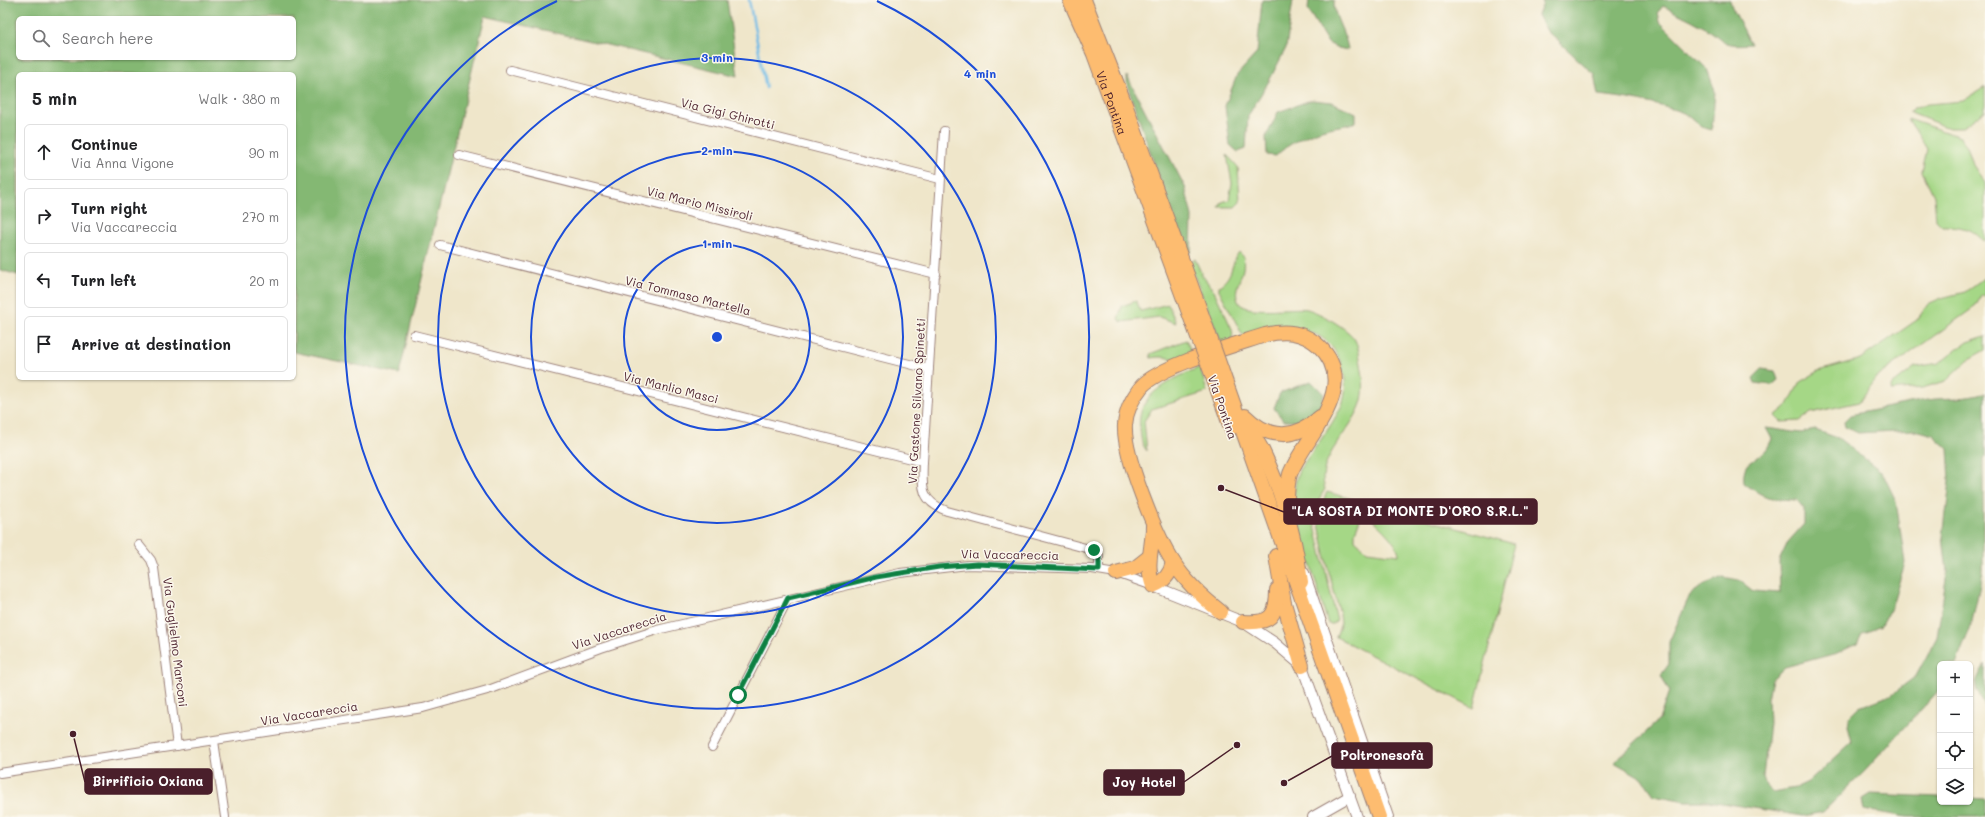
<!DOCTYPE html>
<meta charset="utf-8">
<style>
:root{--surface:#fff;--page:#f6f6f6;--text:#202124;--muted:#757577;--line:#e0e0e0}
body{margin:0;font-family:Mali,sans-serif;background:var(--page);color:var(--text)}
.controls{position:absolute;right:12px;bottom:12px;display:grid;overflow:hidden;border-radius:6px;box-shadow:0 1px 3px #0004}
.controls button{width:36px;height:36px;display:grid;place-items:center;padding:0;border:0;border-bottom:1px solid var(--line);background:var(--surface);color:var(--text);font:20px sans-serif}
.stop{position:absolute;width:12px;height:12px;margin:-9px;border:3px solid #0b8043;border-radius:50%;background:#fff}
.stop.end{background:#0b8043;border-color:#fff;box-shadow:0 1px 4px #0008}
.list{margin:0;padding:0;list-style:none}
h2{display:flex;justify-content:space-between;align-items:center;height:52px;margin:0;padding:0 16px;font-size:17px}
h2 small{font-size:13px;font-weight:400;color:var(--muted)}
.list li{display:grid;grid-template-columns:26px 1fr auto;gap:12px;align-items:center;box-sizing:border-box;height:56px;margin:0 8px 8px;padding:0 8px;border:1px solid var(--line);border-radius:6px}
.list b{display:block;font-size:15px;white-space:nowrap}
.list p{margin:0;font-size:13px;white-space:nowrap;color:var(--muted)}
.list em{font-size:13px;font-style:normal;color:var(--muted)}
.icon{flex:none;width:22px;height:22px;fill:none;stroke:currentColor;stroke-width:2;stroke-linecap:round;stroke-linejoin:round}
.map{position:relative;flex:none;width:1985px;height:817px;overflow:hidden}
.search{position:absolute;background:var(--surface);box-shadow:0 1px 3px #0004;left:16px;top:16px;width:280px;height:44px;display:flex;align-items:center;gap:10px;box-sizing:border-box;padding:0 14px;border-radius:6px;color:var(--muted);font-size:15px}
.panel{position:absolute;background:var(--surface);box-shadow:0 1px 3px #0004;left:16px;top:72px;width:280px;height:308px;border-radius:6px}
.map>svg:first-child{display:block}
.green{fill:#a5d786;stroke:#787b58;fill-rule:evenodd}
.forest{fill:#84b873;stroke:#676c4f;fill-rule:evenodd}
.lines{fill:none;stroke-linecap:round;stroke-linejoin:round}
.stream{stroke:#6cbae6;stroke-width:2.5}
.minor-casing{stroke:#9c827a;stroke-width:10}
.tertiary-casing{stroke:#9c827a;stroke-width:12}
.trunk-casing{stroke:#9c827a;stroke-width:16}
.minor{stroke:#fff;stroke-width:8}
.tertiary{stroke:#fff;stroke-width:10}
.trunk{stroke:#fdbc6f;stroke-width:14}
.trunk-bridge-casing{stroke:#9c827a;stroke-width:16;stroke-linecap:butt}
.trunk-bridge{stroke:#fdbc6f;stroke-width:14}
.route{stroke:#0b8043;stroke-width:5}
.ring{fill:none;stroke:#1d4ed8;stroke-width:2}
.labels{text-anchor:middle;dominant-baseline:central;stroke-width:3;stroke-linejoin:round;paint-order:stroke}
.street-label{font-size:12px;fill:#4a1f2b;stroke:#fbf7ec}
.centre{fill:#1d4ed8;stroke:#fbf7ec;stroke-width:2}
.ring-label{font-size:12px;text-anchor:middle;font-weight:bold;fill:#1d4ed8;stroke:#fbf7ec;stroke-width:3;stroke-linejoin:round;paint-order:stroke}
.leader{fill:none;stroke:#4a1f2b;stroke-width:1.5}
.callout-dot{fill:#4a1f2b;stroke:#fbf7ec;stroke-width:1.5}
.callout{fill:#4a1f2b;stroke:#4a1f2b;stroke-width:1.5}
.callout-label{font-size:13px;text-anchor:middle;font-weight:bold;fill:#fff}
</style>
<div class="map">
<svg width="1985" height="817" viewBox="0 0 1985 817">
<rect width="100%" height="100%" fill="#fbf7ec"/>
<filter id="ink" filterUnits="userSpaceOnUse"><feTurbulence type="fractalNoise" baseFrequency=".025" numOctaves="2"/><feDisplacementMap in="SourceGraphic" scale="8" xChannelSelector="R" yChannelSelector="G"/><feConvolveMatrix kernelMatrix="1 2 1 2 8 2 1 2 1" color-interpolation-filters="sRGB"/></filter>
<filter id="wash" filterUnits="userSpaceOnUse"><feTurbulence type="fractalNoise" baseFrequency=".012" numOctaves="4" result="noise"/><feDisplacementMap in="SourceGraphic" scale="16" xChannelSelector="R" yChannelSelector="G"/><feGaussianBlur stdDeviation="0.9" result="paint"/><feColorMatrix in="noise" values="0 0 0 0 0 0 0 0 0 0 0 0 0 0 0 0 0 1.4 0 .05"/><feComposite in="paint" operator="in"/></filter>
<g filter="url(#wash)">
<rect width="100%" height="100%" fill="#efe6ca"/>
<g class="green">
<path d="M1985 87V111L1961 128H1949L1908 112 1915 107 1928 104 1963 101Z"/>
<path d="M1908 119 1960 137 1967 146 1973 165 1985 183V242C1971 228 1961 226 1942 226L1936 220 1934 196 1922 171 1927 149Z"/>
<path d="M1227 155 1238 167 1240 202 1235 207H1219L1222 202 1229 200 1232 183Z"/>
<path d="M1239 252 1244 257C1243 260 1244 265 1243 269 1241 280 1233 289 1238 301 1243 316 1293 306 1307 309 1319 312 1349 329 1355 340 1359 347 1359 356 1361 364 1363 376 1365 387 1362 400 1355 429 1314 458 1325 489L1316 504 1314 521 1337 621 1333 624H1328L1294 509C1294 495 1294 484 1299 470 1313 450 1330 429 1341 407 1353 382 1339 341 1312 333 1303 330 1260 336 1248 337L1242 334 1219 290V286C1234 276 1230 265 1239 252Z"/>
<path d="M1195 259 1202 275 1214 291 1232 329C1234 338 1231 343 1224 349L1189 263Z"/>
<path d="M1985 277V296H1981L1976 306 1878 376 1859 402 1811 413 1800 421 1781 422 1775 416 1788 405 1800 382 1819 371 1860 359 1917 320 1928 304 1941 298 1965 292Z"/>
<path d="M1136 301 1141 311 1168 304 1176 323 1159 317 1122 322 1118 319 1122 306Z"/>
<path d="M1985 336V350L1969 359 1946 381 1922 388 1890 391 1892 385 1915 367 1939 363 1967 342Z"/>
<path d="M1186 340 1192 353C1175 364 1168 354 1151 358L1150 354Z"/>
<path d="M1200 367 1207 392 1152 409 1144 421 1147 451C1141 444 1141 437 1140 428 1135 393 1174 379 1200 367Z"/>
<path d="M1327 492 1514 544 1474 708 1336 637 1341 623 1340 615 1327 564 1319 524 1320 508ZM1367 515C1376 523 1399 543 1399 555L1367 551 1355 540V533L1361 516Z"/>
</g>
<g class="forest">
<path d="M0 0H727L738 76 485 16 399 374 294 352V74H18V275L0 270ZM18 18H294V58H18Z"/>
<path d="M1262 0H1293L1286 48 1269 81 1248 116 1246 149 1238 152 1230 145 1225 106 1237 75 1257 53Z"/>
<path d="M1309 0H1334C1333 18 1346 32 1348 50L1338 48 1328 43 1308 10Z"/>
<path d="M1542 0H1730L1732 7 1751 44C1718 47 1726 39 1702 26 1689 18 1676 13 1663 6L1658 12 1660 22 1707 69 1715 91 1712 130C1696 127 1693 116 1681 112 1659 104 1622 97 1598 95L1594 74 1547 31 1538 15 1543 3Z"/>
<path d="M1127 76 1185 187 1192 216 1191 252 1186 255 1127 85Z"/>
<path d="M1311 100 1332 102 1356 113V122C1346 126 1336 126 1325 129 1310 133 1287 144 1276 156L1267 155 1266 137 1278 112Z"/>
<path d="M1762 369 1775 371 1778 380 1772 385 1755 383 1753 378Z"/>
<path d="M1311 381 1324 394 1321 405 1305 421 1283 420 1274 408 1280 393Z"/>
<path d="M1985 393V457L1983 459V571L1971 626 1956 664H1940V689L1864 772 1823 812 1803 816 1709 801H1686L1654 795 1642 778 1614 762 1659 720 1669 691 1661 675 1669 664V642L1690 595 1705 584 1723 577 1739 580 1753 591 1780 593 1779 561 1788 542 1804 524V509L1797 500C1771 499 1765 499 1744 483 1742 460 1752 463 1765 451 1768 448 1770 443 1772 439L1766 428 1801 433 1815 430 1838 438 1882 472 1896 501 1905 563 1891 608 1881 626 1862 634 1857 644 1837 653 1785 667 1772 679 1768 698 1769 723 1763 777 1766 786 1773 792 1795 788 1810 781 1852 742 1848 726 1850 716 1859 707 1891 695 1916 676 1937 637 1947 572 1943 537 1950 481 1948 449 1933 435 1915 430 1858 433 1845 427 1844 421 1850 415C1875 410 1901 404 1927 400 1946 397 1966 400 1985 393Z"/>
<path d="M1985 664V706C1973 685 1973 686 1985 664Z"/>
<path d="M1870 794 1940 797V802H1970V798L1985 799V817H1907L1864 810 1862 799Z"/>
</g>
<g class="lines">
<path class="stream" d="M749 0 766 88"/>
</g>
</g>
<g filter="url(#ink)">
<g class="lines">
<g class="minor-casing">
<g id="minor">
<path d="M510 70 940 179"/>
<path d="M944 131 923 462C922 487 920 501 947 511L1093 550 1099 556V570"/>
<path d="M459 155 936 274"/>
<path d="M440 245 929 369"/>
<path d="M414 335 923 462"/>
<path d="M139 545 151 560 154 568 177 746"/>
<path d="M214 741 225 817"/>
<path d="M712 747 788 599"/>
<path d="M0 773 423 708 491 689 601 648 657 630 900 573 968 565 1092 569 1116 573 1153 586"/>
</g>
</g>
<g class="tertiary-casing">
<g id="tertiary">
<path d="M1304 573 1388 817"/>
<path d="M1153 586 1243 622 1275 643 1302 666 1357 817"/>
<path d="M1313 817 1350 796"/>
</g>
</g>
<g class="trunk-casing">
<g id="trunk">
<path id="s1" d="M1070 0 1094 54 1198 337"/>
<path d="M1084 0 1126 107 1209 335"/>
<path d="M1221 369 1379 817"/>
<path d="M1212 374 1231 428"/>
<path d="M1245 416C1269 440 1296 440 1320 417"/>
<path d="M1246 423C1251 432 1257 441 1262 450 1282 491 1295 536 1301 582"/>
<path d="M1153 526C1153 547 1145 565 1153 586 1164 582 1171 573 1173 562"/>
<path d="M1276 556 1284 603 1302 666"/>
<path d="M1116 573 1135 568 1149 557"/>
<path d="M1221 612C1203 598 1185 581 1173 562 1156 535 1123 455 1125 425 1126 410 1133 397 1142 386 1162 365 1235 345 1265 335 1285 330 1303 331 1319 346 1362 387 1305 436 1290 474 1286 487 1287 500 1287 514"/>
<path d="M1243 622C1270 624 1277 617 1277 590"/>
</g>
</g>
<use href="#minor" class="minor"/>
<use href="#tertiary" class="tertiary"/>
<use href="#trunk" class="trunk"/>
<g class="trunk-bridge-casing">
<g id="trunk-bridge">
<path d="M1209 335 1221 369"/>
<path d="M1198 337 1212 374"/>
</g>
</g>
<use href="#trunk-bridge" class="trunk-bridge"/>
</g>
</g>
<g class="lines" filter="url(#ink)">
<path class="route" d="M738 695 788 598 876 577 939 567 977 564 1099 570V557L1094 550"/>
</g>
<g class="ring">
<circle cx="717" cy="337" r="93"/>
<circle cx="717" cy="337" r="186"/>
<circle cx="717" cy="337" r="279"/>
<path d="M877 1A372 372 0 1 1 557 1"/>
</g>
<g class="labels">
<g class="street-label">
<text stroke="none"><textPath href="#s1" startOffset="111">Via Pontina</textPath></text>
<text transform="translate(728 113) rotate(14)">Via Gigi Ghirotti</text>
<text transform="translate(700 203) rotate(14)">Via Mario Missiroli</text>
<text transform="translate(688 295) rotate(14)">Via Tommaso Martella</text>
<text transform="translate(671 387) rotate(14)">Via Manlio Masci</text>
<text transform="translate(916 401) rotate(-87)">Via Gastone Silvano Spinetti</text>
<text transform="translate(1223 407) rotate(71)">Via Pontina</text>
<text transform="translate(1010 554) rotate(1)">Via Vaccareccia</text>
<text transform="translate(619 630) rotate(-18)">Via Vaccareccia</text>
<text transform="translate(176 642) rotate(83)">Via Guglielmo Marconi</text>
<text transform="translate(309 713) rotate(-9)">Via Vaccareccia</text>
</g>
</g>
<circle cx="717" cy="337" r="6" class="centre"/>
<g class="ring-label">
<text x="717" y="62">3 min</text>
<text x="980" y="78">4 min</text>
<text x="717" y="155">2 min</text>
<text x="717" y="248">1 min</text>
</g>
<path class="leader" d="M1221 488L1284 512M1284 783L1332 756M73 734L85 782M1237 745L1184 782"/>
<g class="callout-dot">
<circle cx="1221" cy="488" r="4"/>
<circle cx="1284" cy="783" r="4"/>
<circle cx="73" cy="734" r="4"/>
<circle cx="1237" cy="745" r="4"/>
</g>
<g class="callout">
<rect x="1284" y="499" width="253" height="25" rx="4"/>
<rect x="1332" y="743" width="100" height="25" rx="4"/>
<rect x="85" y="769" width="127" height="25" rx="4"/>
<rect x="1104" y="770" width="80" height="25" rx="4"/>
</g>
<g class="callout-label">
<text x="1410" y="516">"LA SOSTA DI MONTE D'ORO S.R.L."</text>
<text x="1382" y="760">Poltronesofà</text>
<text x="148" y="786">Birrificio Oxiana</text>
<text x="1144" y="787">Joy Hotel</text>
</g>
</svg>
<div class="controls">
<button>+</button>
<button>−</button>
<button><svg class="icon" aria-label="locate" viewBox="0 0 24 24"><circle cx="12" cy="12" r="6"/><path d="M12 2v4M12 18v4M2 12h4M18 12h4"/></svg></button>
<button><svg class="icon" aria-label="layers" viewBox="0 0 24 24"><path d="M12 4l9 5-9 5-9-5zM3 14l9 5 9-5"/></svg></button>
</div>
<div class="stop" style="left:738px;top:695px"></div>
<div class="stop end" style="left:1094px;top:550px"></div>
<div class="search"><svg class="icon" aria-label="search" viewBox="0 0 24 24"><circle cx="10" cy="10" r="6"/><path d="M15 15l6 6"/></svg>Search here</div>
<section class="panel">
<h2>5 min<small>Walk · 380 m</small></h2>
<ul class="list">
<li><svg class="icon" aria-label="ahead" viewBox="0 0 24 24"><path d="M12 20V5M6 11l6-6 6 6"/></svg><div><b>Continue</b><p>Via Anna Vigone</p></div><em>90 m</em></li>
<li><svg class="icon" aria-label="right" viewBox="0 0 24 24"><path d="M7 20v-9h11M14 6l5 5-5 5"/></svg><div><b>Turn right</b><p>Via Vaccareccia</p></div><em>270 m</em></li>
<li><svg class="icon" aria-label="left" viewBox="0 0 24 24"><path d="M17 20v-9H6M10 6l-5 5 5 5"/></svg><div><b>Turn left</b></div><em>20 m</em></li>
<li><svg class="icon" aria-label="arrive" viewBox="0 0 24 24"><path d="M6 21V4h12l-3 4 3 4H6"/></svg><div><b>Arrive at destination</b></div></li>
</ul>
</section>
</div>
